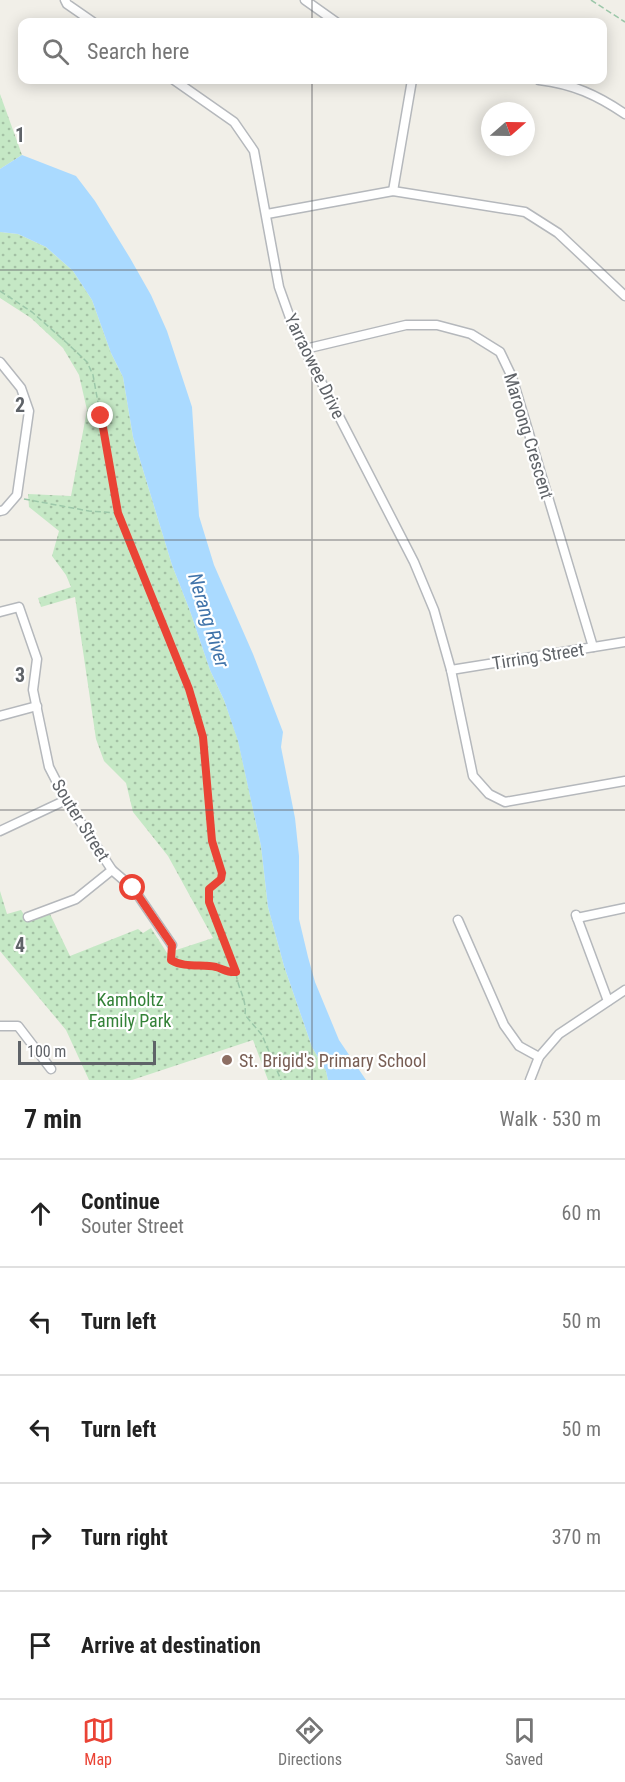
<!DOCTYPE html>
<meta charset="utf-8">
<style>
:root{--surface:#fff;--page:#f6f6f6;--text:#222;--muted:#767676;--line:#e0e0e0;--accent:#ea4335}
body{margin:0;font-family:"Roboto Condensed",sans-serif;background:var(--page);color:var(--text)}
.compass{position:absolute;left:481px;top:102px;width:54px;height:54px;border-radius:50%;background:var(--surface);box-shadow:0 3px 15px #0003;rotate:70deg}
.scale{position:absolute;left:18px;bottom:15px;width:138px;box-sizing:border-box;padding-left:6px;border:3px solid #5f6368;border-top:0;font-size:16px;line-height:21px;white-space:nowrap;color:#5f6368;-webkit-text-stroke:4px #fff;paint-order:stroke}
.stop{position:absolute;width:18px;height:18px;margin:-14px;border:4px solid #ea4335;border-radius:50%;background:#fff}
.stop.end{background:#ea4335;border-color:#fff;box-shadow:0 2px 6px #0008}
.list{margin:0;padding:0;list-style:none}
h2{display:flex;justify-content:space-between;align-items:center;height:78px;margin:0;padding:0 24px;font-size:26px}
h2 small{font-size:20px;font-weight:400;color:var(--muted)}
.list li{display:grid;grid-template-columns:39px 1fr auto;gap:18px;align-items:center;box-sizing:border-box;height:108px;padding:0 24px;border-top:2px solid var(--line)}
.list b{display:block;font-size:22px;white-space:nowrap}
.list p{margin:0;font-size:20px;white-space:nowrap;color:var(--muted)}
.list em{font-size:20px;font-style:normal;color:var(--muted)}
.icon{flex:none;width:33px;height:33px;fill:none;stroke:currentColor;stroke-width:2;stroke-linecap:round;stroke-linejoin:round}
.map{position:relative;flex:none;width:625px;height:1080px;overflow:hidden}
.search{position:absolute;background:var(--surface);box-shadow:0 3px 15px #0003;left:18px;right:18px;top:18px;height:66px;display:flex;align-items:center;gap:15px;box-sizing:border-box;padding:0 21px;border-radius:12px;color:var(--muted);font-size:22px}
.sheet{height:618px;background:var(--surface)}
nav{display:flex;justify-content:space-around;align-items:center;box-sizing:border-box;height:84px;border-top:2px solid var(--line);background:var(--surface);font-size:16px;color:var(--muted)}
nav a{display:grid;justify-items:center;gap:3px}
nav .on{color:var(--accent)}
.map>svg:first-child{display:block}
.grass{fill:url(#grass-dots)}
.water{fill:#aadaff}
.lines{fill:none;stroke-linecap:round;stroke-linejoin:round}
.minor-casing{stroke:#b5b8bc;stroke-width:11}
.path{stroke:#9cc7a9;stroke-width:1.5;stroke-dasharray:6 3;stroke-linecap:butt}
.minor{stroke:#fff;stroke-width:8}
.route{stroke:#ea4335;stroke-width:8}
.grid{fill:none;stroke:#5f6368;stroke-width:1.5;stroke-opacity:0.55}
.education-dot{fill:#8d6e63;stroke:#fff;stroke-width:2}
.labels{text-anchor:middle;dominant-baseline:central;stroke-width:4.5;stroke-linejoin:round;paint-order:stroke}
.street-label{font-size:18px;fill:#5f6368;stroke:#fff}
.park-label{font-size:18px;fill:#348238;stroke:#fff}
.education-label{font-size:18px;fill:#785e54;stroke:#fff;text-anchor:start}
.water-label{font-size:20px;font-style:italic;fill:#4174aa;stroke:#fff}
.grid-label{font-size:20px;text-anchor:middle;font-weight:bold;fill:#5f6368;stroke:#fff;stroke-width:4.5;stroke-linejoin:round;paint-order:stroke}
</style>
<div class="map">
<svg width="625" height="1080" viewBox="0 0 625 1080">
<defs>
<pattern id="grass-dots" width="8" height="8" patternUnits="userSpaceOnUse" patternTransform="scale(1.5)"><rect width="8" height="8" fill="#c5e8c5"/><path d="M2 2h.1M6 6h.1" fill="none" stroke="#a3c0a4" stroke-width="1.8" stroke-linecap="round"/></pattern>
</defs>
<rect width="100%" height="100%" fill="#f1efe8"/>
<g class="grass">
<path d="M0 94 22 155 0 169Z"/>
<path d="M0 232 18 234 46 247 73 271 92 300 111 353 123 377 133 437 172 565 190 611 210 670 224 700 238 740 261 846 268 907 284 966 312 1047 326 1071 328 1080H268L253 1040 132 1080H89L66 1030 0 951V891L7 914 21 910 28 921 50 914 70 956 138 929 143 933 151 928 167 953 213 938 168 856 133 812 126 783 104 761 96 739 75 597 41 607 38 598 71 587 66 575 52 556 59 531 29 507 28 494 71 496 87 410 79 375 63 348 31 318 0 298Z"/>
</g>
<path class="water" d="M22 155 76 176 95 201 130 258 151 295 167 331 192 407 199 516 214 565 253 654 283 732 281 747 295 818 299 856V919L308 957 315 982 339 1040 366 1080H328L326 1071 312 1047 284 966 268 907 261 846 238 741 224 700 210 670 190 611 172 565 133 437 123 377 111 353 92 300 73 271 46 247 18 234 0 232V169Z"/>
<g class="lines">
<g class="minor-casing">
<g id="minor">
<path d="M65 0 67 4 93 22"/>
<path d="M305 0 336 22"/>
<path d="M174 80 234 122 254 151 279 287 294 329 414 562 434 610 451 670 473 776 489 794 505 802 625 781"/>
<path d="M539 80C573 84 597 95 625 114"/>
<path d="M393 191 412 80"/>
<path d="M267 214 393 191 525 212 558 233 625 296"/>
<path d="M305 349 406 325H437L471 334 500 352 512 377 593 647"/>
<path d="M0 362 21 388 29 411 17 495 4 510 0 511"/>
<path d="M0 612 19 607 37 659 33 690 49 767 66 800 112 870 133 888 172 945"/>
<path d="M451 670 625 642"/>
<path d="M0 716 37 706"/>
<path d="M0 831 66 800"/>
<path d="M576 915 608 1001"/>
<path d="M28 917 76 899 112 870"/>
<path d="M577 918 625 908"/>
<path d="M458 920 504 1025 519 1046 539 1057"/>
<path d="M0 1026H18L51 1069"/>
<path d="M530 1080 539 1057 559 1034 625 990"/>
</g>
</g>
<g class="path">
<path d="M591 0 625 22"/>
<path d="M0 291 32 312 67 343 87 362 93 375 118 513 189 689 203 737 212 841 222 873 221 879 209 889V902L236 972C237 988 247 998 245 1015L262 1035 281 1080"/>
<path d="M24 499 89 511 117 513"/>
<path d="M172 953V960L177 964 217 967 235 972"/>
</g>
<use href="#minor" class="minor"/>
</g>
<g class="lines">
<path class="route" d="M101 416 118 513 189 689 203 737 212 841 222 873 221 879 209 889V902L236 972C228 973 223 969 216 967 202 964 184 968 171 960L172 945 133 888"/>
</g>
<path class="grid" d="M312 0V22M312 80V1080M0 270H625M0 540H625M0 810H625"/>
<circle class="education-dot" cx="227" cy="1060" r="6"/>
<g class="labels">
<g class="street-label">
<text transform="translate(315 366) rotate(64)">Yarraowee Drive</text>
<text transform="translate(529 436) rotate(73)">Maroong Crescent</text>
<text transform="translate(538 656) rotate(-9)">Tirring Street</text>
<text transform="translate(81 820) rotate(58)">Souter Street</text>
</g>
<g class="park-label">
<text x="130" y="999">Kamholtz<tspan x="130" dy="21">Family Park</tspan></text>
</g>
<g class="education-label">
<text x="239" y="1060">St. Brigid's Primary School</text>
</g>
<g class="water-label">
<text transform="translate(209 620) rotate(73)">Nerang River</text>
</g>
</g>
<g class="grid-label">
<text x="20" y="142">1</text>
<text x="20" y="412">2</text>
<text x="20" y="682">3</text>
<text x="20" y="952">4</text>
</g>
</svg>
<svg class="compass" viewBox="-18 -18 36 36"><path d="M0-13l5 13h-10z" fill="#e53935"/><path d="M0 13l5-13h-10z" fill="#767676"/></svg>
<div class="scale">100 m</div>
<div class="stop" style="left:133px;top:888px"></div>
<div class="stop end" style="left:101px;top:416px"></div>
<div class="search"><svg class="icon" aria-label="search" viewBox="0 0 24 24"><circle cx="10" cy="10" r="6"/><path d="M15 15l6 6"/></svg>Search here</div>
</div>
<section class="sheet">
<h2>7 min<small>Walk · 530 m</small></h2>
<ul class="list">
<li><svg class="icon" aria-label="ahead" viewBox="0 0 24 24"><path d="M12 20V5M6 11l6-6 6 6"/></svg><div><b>Continue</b><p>Souter Street</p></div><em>60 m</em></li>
<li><svg class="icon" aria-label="left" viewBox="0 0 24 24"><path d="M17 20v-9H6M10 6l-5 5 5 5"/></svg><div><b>Turn left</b></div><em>50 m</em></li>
<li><svg class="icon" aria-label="left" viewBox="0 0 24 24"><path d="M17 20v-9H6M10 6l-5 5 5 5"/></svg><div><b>Turn left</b></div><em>50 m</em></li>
<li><svg class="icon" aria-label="right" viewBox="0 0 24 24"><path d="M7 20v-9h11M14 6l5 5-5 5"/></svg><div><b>Turn right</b></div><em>370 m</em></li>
<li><svg class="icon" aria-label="arrive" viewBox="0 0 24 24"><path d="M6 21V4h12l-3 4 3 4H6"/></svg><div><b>Arrive at destination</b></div></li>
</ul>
</section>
<nav>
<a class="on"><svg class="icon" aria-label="map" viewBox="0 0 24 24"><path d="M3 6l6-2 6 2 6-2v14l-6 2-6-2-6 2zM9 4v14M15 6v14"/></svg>Map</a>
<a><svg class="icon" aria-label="directions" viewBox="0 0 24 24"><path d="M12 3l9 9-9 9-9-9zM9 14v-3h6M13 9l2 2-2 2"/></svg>Directions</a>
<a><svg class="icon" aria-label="saved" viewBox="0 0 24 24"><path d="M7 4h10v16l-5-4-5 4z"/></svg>Saved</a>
</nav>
